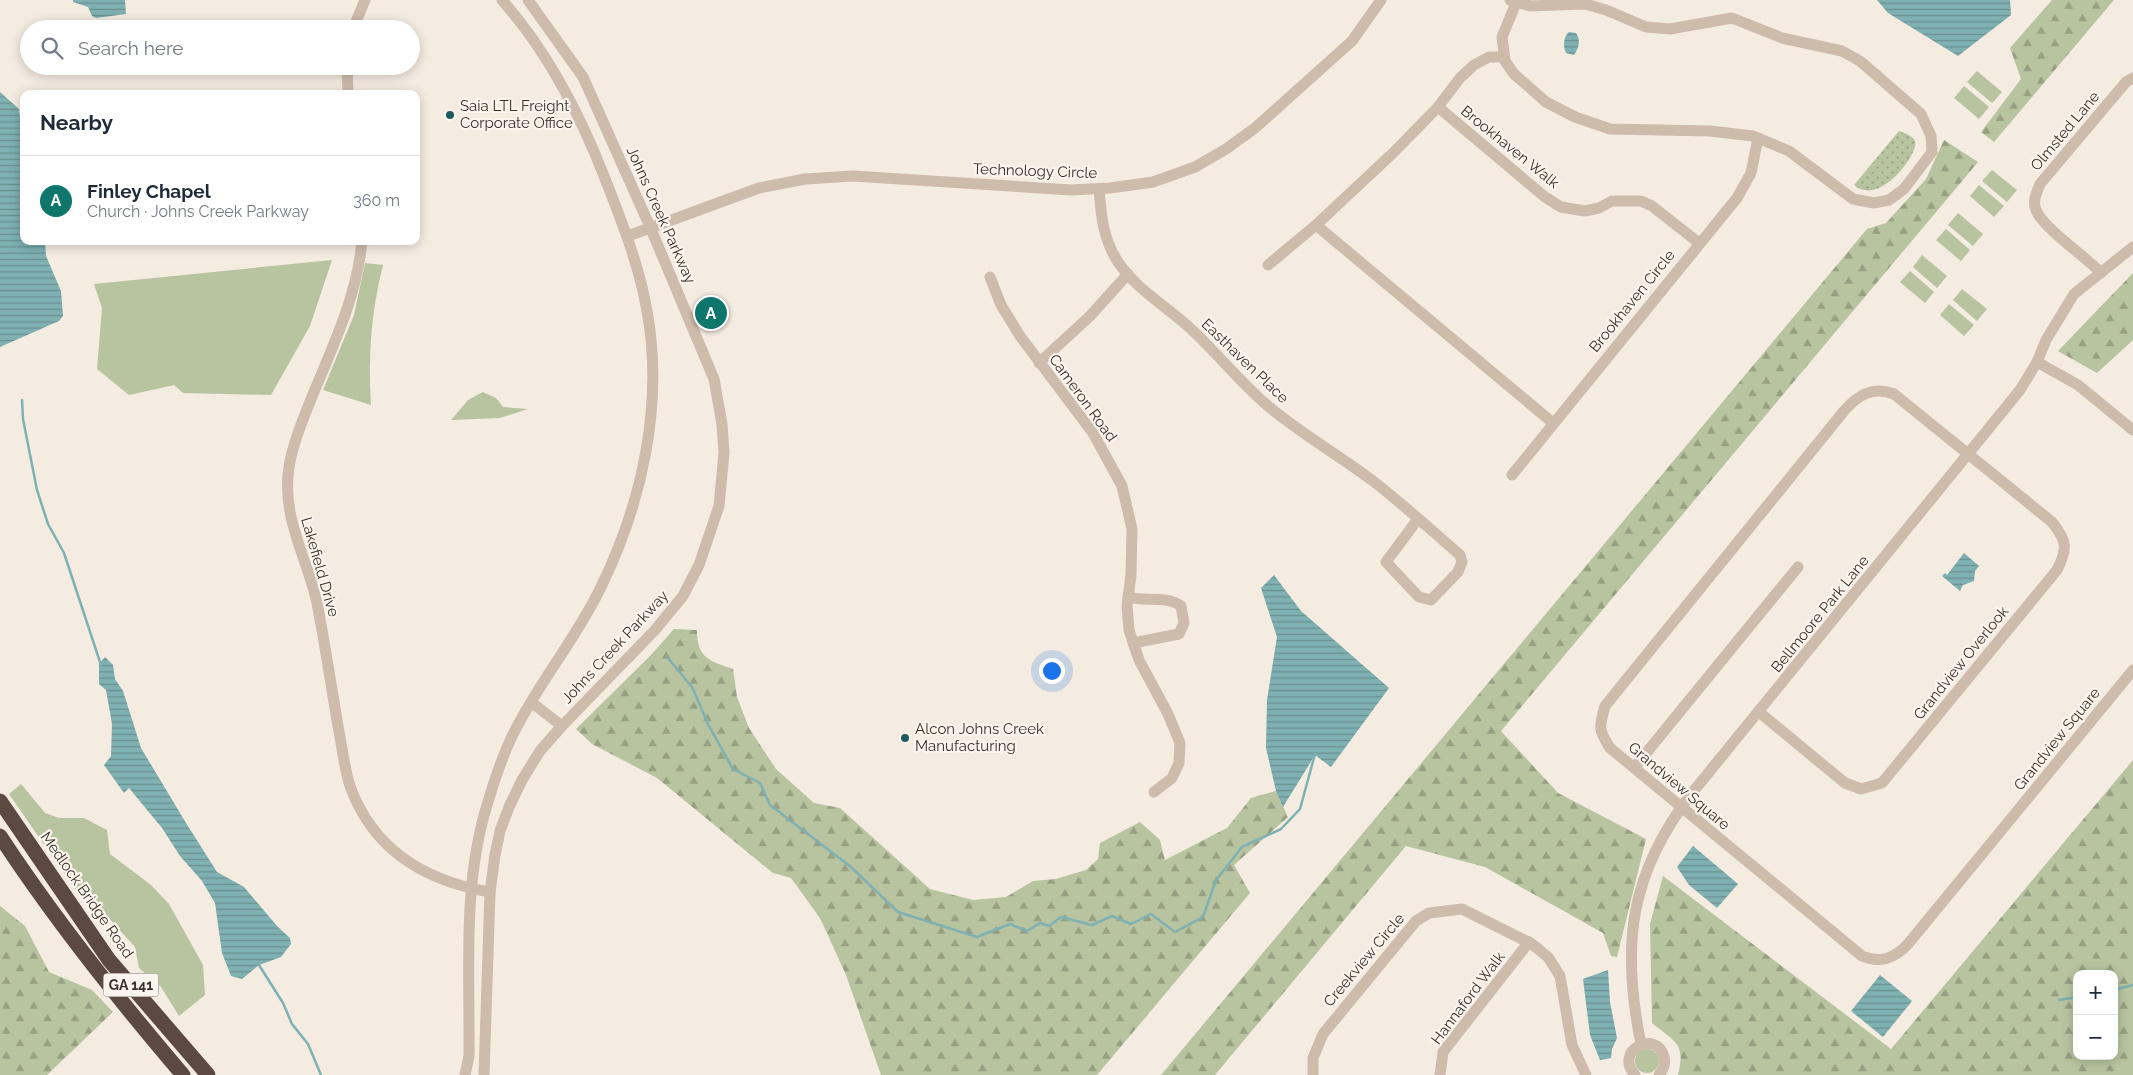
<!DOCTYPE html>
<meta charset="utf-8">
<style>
:root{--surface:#fff;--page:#f2f2f3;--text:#1f2937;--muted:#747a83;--line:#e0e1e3;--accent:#0f766e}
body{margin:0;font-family:Raleway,sans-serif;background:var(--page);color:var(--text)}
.controls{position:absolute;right:15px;bottom:15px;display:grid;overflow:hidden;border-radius:10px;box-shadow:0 2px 12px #0003}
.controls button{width:45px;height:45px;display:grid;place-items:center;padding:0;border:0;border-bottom:1px solid var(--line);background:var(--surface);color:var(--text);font:25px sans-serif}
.you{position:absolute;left:1051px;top:670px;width:18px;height:18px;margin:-12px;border:4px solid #fff;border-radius:50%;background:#1a73e8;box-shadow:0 0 0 8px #1a73e833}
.badge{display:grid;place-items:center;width:32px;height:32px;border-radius:50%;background:var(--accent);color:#fff;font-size:16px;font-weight:700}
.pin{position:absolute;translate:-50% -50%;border:2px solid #fff;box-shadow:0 1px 5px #0006}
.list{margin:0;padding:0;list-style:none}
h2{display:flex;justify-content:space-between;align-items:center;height:65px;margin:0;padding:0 20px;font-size:21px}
h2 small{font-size:16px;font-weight:400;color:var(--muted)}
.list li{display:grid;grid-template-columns:32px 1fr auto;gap:15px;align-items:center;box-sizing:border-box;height:90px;padding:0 20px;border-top:1px solid var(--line)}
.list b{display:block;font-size:19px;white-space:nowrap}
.list p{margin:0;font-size:16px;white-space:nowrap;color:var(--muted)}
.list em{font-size:16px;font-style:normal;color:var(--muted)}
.icon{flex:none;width:28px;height:28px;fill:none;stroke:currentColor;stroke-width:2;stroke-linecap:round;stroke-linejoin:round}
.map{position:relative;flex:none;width:2133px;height:1075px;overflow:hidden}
.search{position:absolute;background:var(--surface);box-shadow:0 2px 12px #0003;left:20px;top:20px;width:400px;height:55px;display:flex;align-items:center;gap:12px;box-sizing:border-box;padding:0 18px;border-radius:28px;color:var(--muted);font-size:19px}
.panel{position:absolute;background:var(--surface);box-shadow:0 2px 12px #0003;left:20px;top:90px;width:400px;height:155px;border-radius:10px}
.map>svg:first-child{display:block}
.grass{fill:#b8c4a0}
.forest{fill:url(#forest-firs);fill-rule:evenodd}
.garden{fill:url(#garden-dots)}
.water{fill:url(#water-rules)}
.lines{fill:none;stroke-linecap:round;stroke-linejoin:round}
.stream{stroke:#7fb0b2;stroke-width:2.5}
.minor{stroke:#cdbbac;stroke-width:11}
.highway{stroke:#5c4a42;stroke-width:15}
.poi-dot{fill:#1f5a5e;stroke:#fbf5ee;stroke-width:2}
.labels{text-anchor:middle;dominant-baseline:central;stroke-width:4.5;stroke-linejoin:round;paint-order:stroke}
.shield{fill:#fbf5ee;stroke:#756b66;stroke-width:1}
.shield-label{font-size:14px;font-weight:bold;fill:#3b302b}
.poi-label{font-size:15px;fill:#3b302b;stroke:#fbf5ee;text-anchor:start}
.street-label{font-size:15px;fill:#3b302b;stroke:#fbf5ee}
</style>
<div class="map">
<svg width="2133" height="1075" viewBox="0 0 2133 1075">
<defs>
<pattern id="forest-firs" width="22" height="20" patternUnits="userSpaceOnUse" patternTransform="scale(1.25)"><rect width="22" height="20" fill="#b8c4a0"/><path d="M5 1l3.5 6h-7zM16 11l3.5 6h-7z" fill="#97a083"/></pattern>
<pattern id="garden-dots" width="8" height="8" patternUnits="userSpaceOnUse" patternTransform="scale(1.25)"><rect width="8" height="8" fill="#b8c4a0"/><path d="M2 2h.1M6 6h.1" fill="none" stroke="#97a083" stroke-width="1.8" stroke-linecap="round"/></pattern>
<pattern id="water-rules" width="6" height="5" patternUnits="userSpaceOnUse" patternTransform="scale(1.25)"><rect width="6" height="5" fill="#7fb0b2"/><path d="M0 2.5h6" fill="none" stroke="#699091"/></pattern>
</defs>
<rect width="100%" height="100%" fill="#f4ebe1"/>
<g class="grass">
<path d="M1977 71 2002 92 1992 103 1967 82Z"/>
<path d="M1964 86 1989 107 1979 119 1954 98Z"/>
<path d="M1992 170 2017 190 2007 202 1982 181Z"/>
<path d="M1979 185 2004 206 1994 217 1970 196Z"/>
<path d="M1958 213 1983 234 1973 246 1948 225Z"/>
<path d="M1946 229 1970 250 1961 261 1936 240Z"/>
<path d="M1922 255 1947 276 1937 288 1913 267Z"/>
<path d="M332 260 310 326 271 395 183 393 174 385 129 395 97 369 102 308 94 284Z"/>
<path d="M365 263 383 265C371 312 368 357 371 405L323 390 354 315Z"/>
<path d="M1910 271 1934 292 1925 303 1900 282Z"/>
<path d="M1962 289 1987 309 1977 321 1953 300Z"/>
<path d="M1949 304 1974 325 1964 336 1940 315Z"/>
<path d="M483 392 496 398 503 407 528 409 500 418 451 420 468 400Z"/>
<path d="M21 784 45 813 59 818H84L107 830 110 854 151 885 169 904 203 965 205 995 179 1016 161 987 139 968 135 947 87 894 77 892 9 794Z"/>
<circle cx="1647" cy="1061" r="12"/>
</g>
<g class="forest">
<path d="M2052 0H2114L1994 142 1981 132 2021 79 2010 48Z"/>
<path d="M1944 140 1978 162 1501 731 1558 793 1646 839 1617 957 1611 956 1603 933 1485 867 1406 846 1215 1075H1161L1867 229 1886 223 1926 179Z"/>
<path d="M2133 273V340L2097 373 2058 351Z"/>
<path d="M674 629 697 630C697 658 709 661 733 669L737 697 749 728 776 769 814 803 840 808 930 889 973 900 1006 897 1033 881 1056 879 1086 870 1098 859 1100 843 1140 822 1160 840 1165 860 1227 828 1251 798 1276 791 1288 817 1234 865 1250 893 1097 1075H881L846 975 820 918 791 878 773 873 657 778 592 744 576 729 650 656Z"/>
<path d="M2133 760V1075H1678C1686 1043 1675 1042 1652 1023L1650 924 1663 876 1891 1049ZM2077 974H2114V1056H2077Z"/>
<path d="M0 906 25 926 49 972 92 990 113 1012 47 1075H0Z"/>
</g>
<path class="garden" d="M1899 131C1904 133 1912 135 1915 141 1920 151 1881 208 1854 185Z"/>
<g class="water">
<path d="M73 0H125L126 14 96 18 92 16 88 7 73 2Z"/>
<path d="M1877 0H2010L2011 15 1958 56 1888 13Z"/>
<path d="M1569 32 1576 33C1581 40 1579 48 1574 55L1566 53C1563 47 1563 37 1569 32Z"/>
<path d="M0 92 19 109 24 149V241H45L46 256 61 291 63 316 59 321 0 347Z"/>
<path d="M1964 553 1979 566 1975 571 1974 581 1963 585 1960 591 1942 576 1945 573 1947 575Z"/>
<path d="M1274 575 1301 611 1389 688 1331 767 1315 755 1283 807 1276 791 1266 748 1267 700 1277 637 1261 588Z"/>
<path d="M105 657 113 665 115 679 123 691 141 748 186 823 217 872 244 887 277 926 290 938 291 944 281 957 259 965 242 979 231 976 222 953 215 903 202 881 180 856 162 828 129 788 124 793 104 765 111 756 112 724 106 690 99 684V664Z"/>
<path d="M1693 846 1738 884 1717 908 1689 885 1677 867Z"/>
<path d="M1608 970 1610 1002 1617 1038 1612 1049 1611 1058 1600 1060 1590 1035 1583 979Z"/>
<path d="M1880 975 1912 1001 1883 1037 1851 1011Z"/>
</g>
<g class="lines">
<g class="stream">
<path d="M22 400 23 419 37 490 48 524 64 553 101 665"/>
<path d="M668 658 692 687 709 726 733 769 760 783 770 805 851 867 898 912 977 937 1010 924 1027 931 1040 923 1049 926 1061 917 1092 925 1112 916 1131 924 1151 914 1175 932 1203 917 1216 880 1242 847 1281 829 1300 809 1315 754"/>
<path d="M259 965 283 1003 292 1024 308 1044 321 1075"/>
<path d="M2114 990 2133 985"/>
<path d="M2059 1000 2077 997"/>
</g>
<g class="minor">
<path d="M1510 0 1530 6 1585 4 1606 10 1646 27 1670 29 1732 18 1782 38 1842 51 1860 61 1921 114 1931 136 1932 152 1904 189 1889 200 1874 203 1853 199 1789 151 1753 136 1710 131 1610 129 1575 117 1546 102 1514 74 1505 61 1502 37 1516 3"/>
<path d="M353 29 365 0"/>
<path d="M347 66 348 94"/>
<path d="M1438 107 1545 197 1561 207 1585 211 1599 208 1612 201H1641L1652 206 1699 243"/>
<path d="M1099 189C1101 215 1103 239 1118 262 1136 289 1166 306 1190 328 1217 353 1240 382 1268 406 1301 434 1339 455 1373 481 1403 504 1431 530 1460 555L1462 562 1458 572 1431 600 1419 597 1386 562 1418 519"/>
<path d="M1316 225 1553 423"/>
<path d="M628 236 759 188 805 179 853 176 1071 190 1110 188 1153 182 1195 167 1226 149 1255 128 1352 41 1381 0"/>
<path d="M362 241C357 297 332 348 311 399 302 422 293 443 289 467 281 517 307 557 317 603 325 644 331 685 338 726 342 746 344 767 350 786 373 850 425 881 490 892"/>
<path d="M1268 265 1316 225 1393 153 1438 107 1460 78 1474 65 1489 57H1504"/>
<path d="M2101 273C2085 256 2043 228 2036 210 2032 201 2037 192 2040 184L2126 82 2133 78"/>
<path d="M990 277 1001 305 1020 336 1093 433 1122 486 1132 529 1131 575 1127 606 1129 630 1139 660 1168 714 1180 743 1179 763 1172 778 1154 792"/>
<path d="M2037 362 2078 385 2133 430"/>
<path d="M1039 363 1090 316 1128 274"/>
<path d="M1512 475 1737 198 1751 173 1758 138"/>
<path d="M1128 597C1146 602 1166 595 1181 606L1184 623 1179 634 1133 643"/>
<path d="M531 702 562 726"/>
<path d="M1759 712 1845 783 1861 789 1882 783 2057 570C2068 548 2067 541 2052 522L1894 394C1872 386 1858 395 1844 411L1605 706C1599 728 1598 729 1610 748L1862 956C1881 964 1895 958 1908 944L2133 670"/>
<path d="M1638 763 1798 567"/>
<path d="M1641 1044C1621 946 1629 874 1692 793L2020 390 2037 362 2046 340 2074 294 2133 247"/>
<path d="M465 1075 469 1056C470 972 462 883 488 802 496 775 505 747 519 723 544 676 578 635 601 587 642 503 664 404 647 311 639 264 621 220 604 176 579 112 548 52 502 0"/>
<path d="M484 1075 490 892 495 855 500 831 509 807 522 780 540 751 562 726 655 630 683 596 699 565 719 506 724 453 722 424 714 379 651 229 583 77 528 0"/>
<path d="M1313 1075V1058L1323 1034 1416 921 1429 913 1462 909 1532 944 1548 957 1560 976 1572 1045 1586 1075"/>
<path d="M1440 1075 1443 1052 1529 942"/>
<path d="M1635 1075C1613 1050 1657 1029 1664 1057 1666 1064 1663 1070 1659 1075"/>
</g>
<g class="highway">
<path d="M0 801 109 960 208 1075"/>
<path d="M0 836C55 920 118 999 183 1075"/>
</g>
</g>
<g class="poi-dot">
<circle cx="450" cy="115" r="5"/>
<circle cx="905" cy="738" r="5"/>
</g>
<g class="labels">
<rect class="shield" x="103.5" y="973.5" width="55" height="23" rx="4"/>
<g class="shield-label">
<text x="131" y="985">GA 141</text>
</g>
<g class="poi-label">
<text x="460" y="106">Saia LTL Freight<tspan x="460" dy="17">Corporate Office</tspan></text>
<text x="915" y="729">Alcon Johns Creek<tspan x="915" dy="17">Manufacturing</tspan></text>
</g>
<g class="street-label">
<text transform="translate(2065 131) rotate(-50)">Olmsted Lane</text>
<text transform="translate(1510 147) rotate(39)">Brookhaven Walk</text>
<text transform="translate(1035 171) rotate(2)">Technology Circle</text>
<text transform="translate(661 215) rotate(66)">Johns Creek Parkway</text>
<text transform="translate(1632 301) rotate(-51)">Brookhaven Circle</text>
<text transform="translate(1245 361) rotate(44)">Easthaven Place</text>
<text transform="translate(1083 398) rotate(54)">Cameron Road</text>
<text transform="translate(320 567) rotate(74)">Lakefield Drive</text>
<text transform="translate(1820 614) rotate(-51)">Bellmoore Park Lane</text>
<text transform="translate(615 647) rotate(-47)">Johns Creek Parkway</text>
<text transform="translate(1961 663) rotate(-51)">Grandview Overlook</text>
<text transform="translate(2057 739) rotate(-51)">Grandview Square</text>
<text transform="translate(1679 786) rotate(40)">Grandview Square</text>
<text transform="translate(87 895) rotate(55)">Medlock Bridge Road</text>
<text transform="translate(1364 960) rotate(-50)">Creekview Circle</text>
<text transform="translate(1468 998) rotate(-53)">Hannaford Walk</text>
</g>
</g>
</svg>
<div class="controls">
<button>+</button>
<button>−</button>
</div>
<div class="you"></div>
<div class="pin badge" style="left:711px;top:313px">A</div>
<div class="search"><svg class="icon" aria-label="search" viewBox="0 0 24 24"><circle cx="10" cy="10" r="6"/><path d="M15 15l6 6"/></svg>Search here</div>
<section class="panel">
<h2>Nearby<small></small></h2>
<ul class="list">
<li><span class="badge">A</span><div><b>Finley Chapel</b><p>Church · Johns Creek Parkway</p></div><em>360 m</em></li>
</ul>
</section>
</div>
